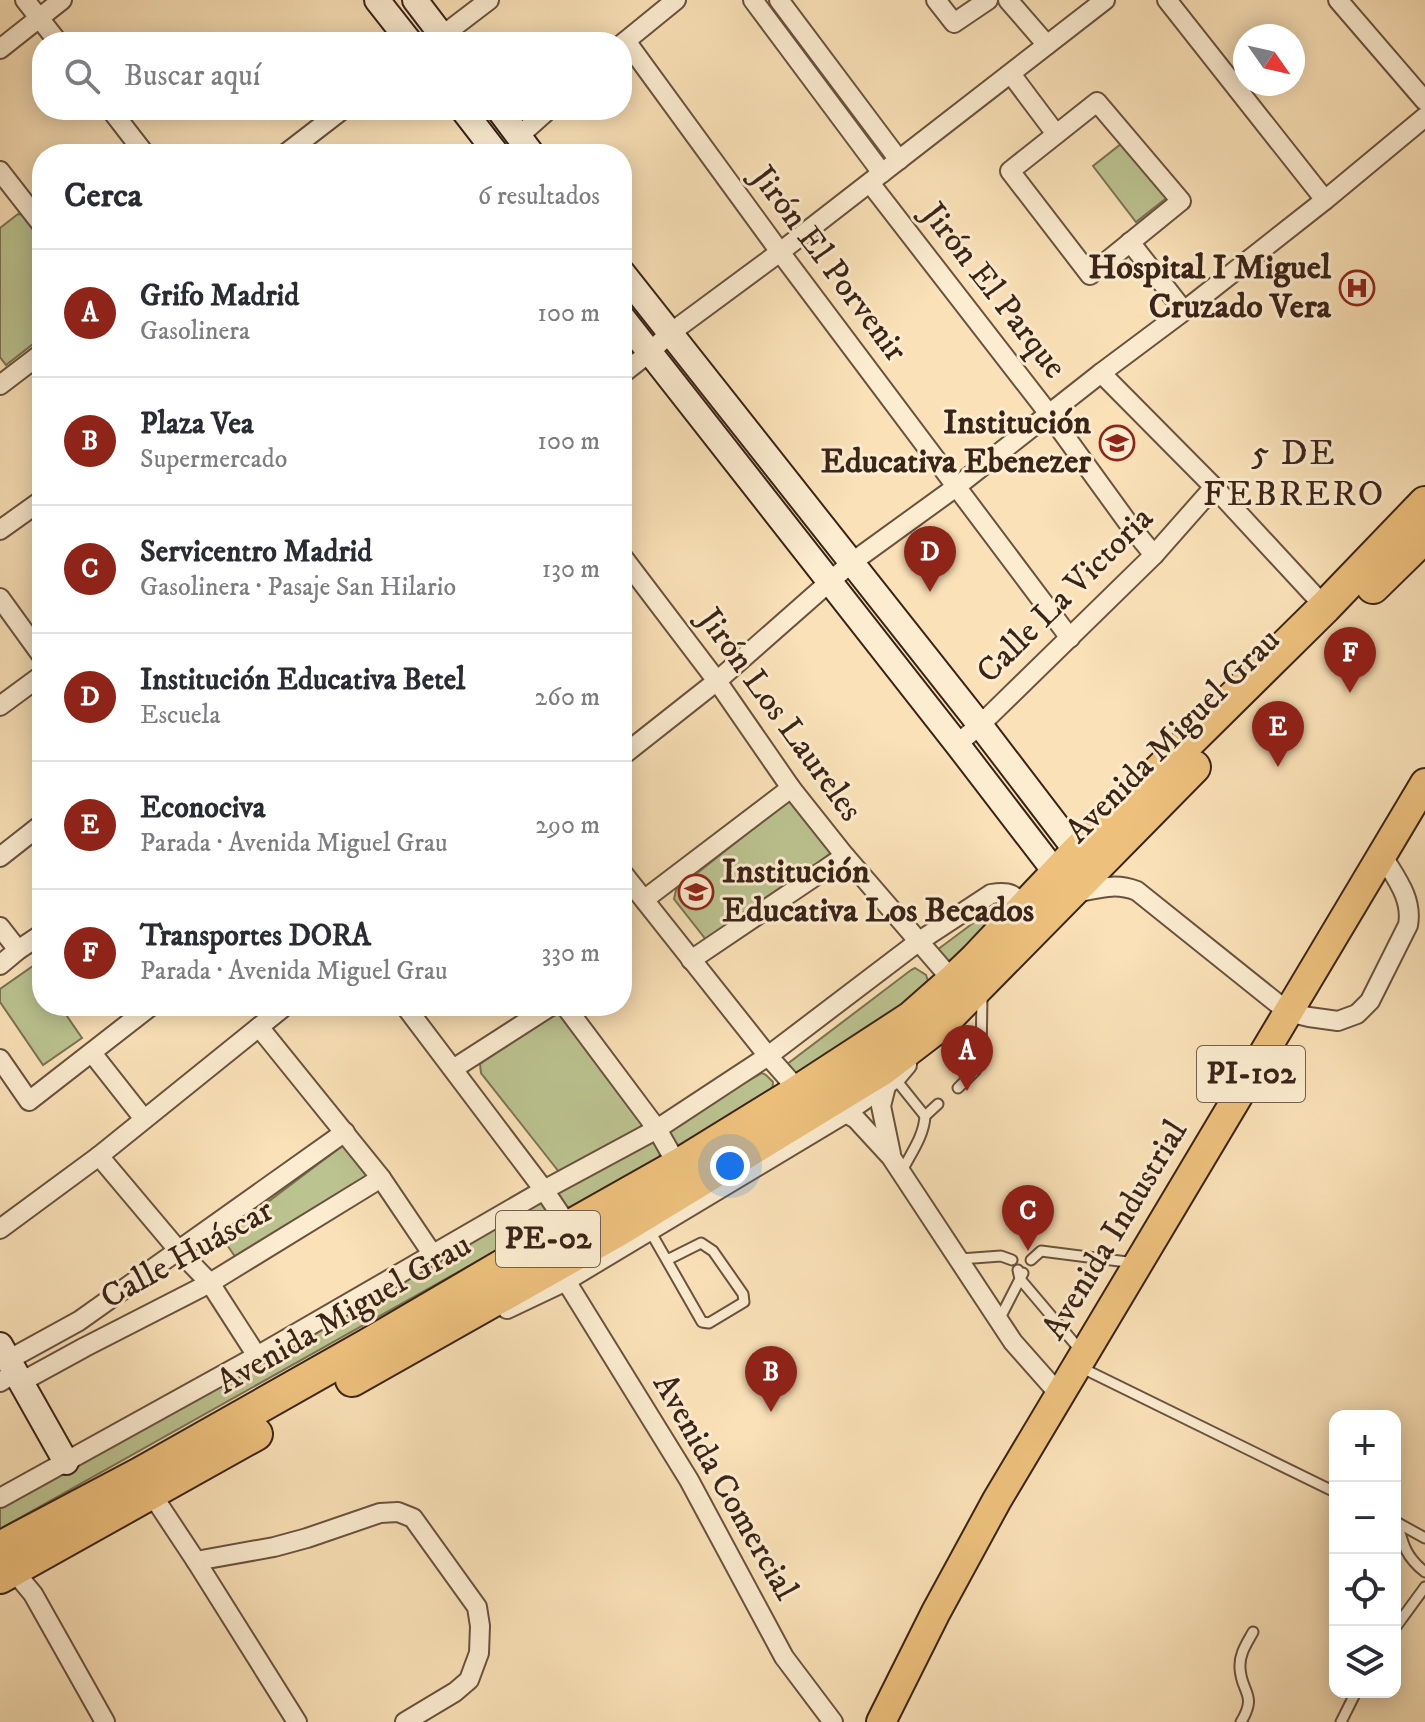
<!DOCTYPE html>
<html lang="es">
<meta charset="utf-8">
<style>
:root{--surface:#fff;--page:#f7f7f7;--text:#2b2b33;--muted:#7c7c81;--line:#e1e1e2;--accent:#8f2418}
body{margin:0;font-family:"IM FELL DW Pica",serif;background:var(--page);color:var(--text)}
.controls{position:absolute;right:24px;bottom:24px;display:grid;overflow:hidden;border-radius:16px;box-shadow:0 4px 20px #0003}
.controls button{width:72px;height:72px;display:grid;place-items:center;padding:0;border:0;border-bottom:2px solid var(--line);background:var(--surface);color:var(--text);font:40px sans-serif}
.compass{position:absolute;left:1233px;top:24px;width:72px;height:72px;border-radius:50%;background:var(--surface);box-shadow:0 4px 20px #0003;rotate:124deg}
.you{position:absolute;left:730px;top:1166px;width:28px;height:28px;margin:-20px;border:6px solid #fff;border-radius:50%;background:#1a73e8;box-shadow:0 0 0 12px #1a73e833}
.badge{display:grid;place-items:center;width:52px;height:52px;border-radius:50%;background:var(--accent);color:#fff;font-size:26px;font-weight:700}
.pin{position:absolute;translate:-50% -66px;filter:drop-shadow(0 2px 4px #0008)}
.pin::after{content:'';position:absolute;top:42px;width:28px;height:24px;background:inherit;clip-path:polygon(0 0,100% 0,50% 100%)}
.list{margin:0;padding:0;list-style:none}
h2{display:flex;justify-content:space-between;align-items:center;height:104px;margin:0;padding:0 32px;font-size:34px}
h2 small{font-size:26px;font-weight:400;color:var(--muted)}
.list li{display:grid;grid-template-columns:52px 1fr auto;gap:24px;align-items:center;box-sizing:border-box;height:128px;padding:0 32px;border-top:2px solid var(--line)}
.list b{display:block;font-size:30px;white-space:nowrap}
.list p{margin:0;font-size:26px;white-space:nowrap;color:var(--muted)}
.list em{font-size:26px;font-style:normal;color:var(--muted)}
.icon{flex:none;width:44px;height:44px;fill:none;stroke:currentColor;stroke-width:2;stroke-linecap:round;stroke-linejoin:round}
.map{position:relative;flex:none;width:1425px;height:1722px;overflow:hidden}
.search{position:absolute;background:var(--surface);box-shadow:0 4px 20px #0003;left:32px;top:32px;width:600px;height:88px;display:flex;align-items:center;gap:20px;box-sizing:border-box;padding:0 28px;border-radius:32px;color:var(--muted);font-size:30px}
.panel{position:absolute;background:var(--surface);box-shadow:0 4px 20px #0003;left:32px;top:144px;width:600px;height:872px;border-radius:32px}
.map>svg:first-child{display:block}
.green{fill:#bbc390;stroke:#7a7354;stroke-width:2}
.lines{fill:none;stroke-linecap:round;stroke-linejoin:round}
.lane-casing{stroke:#6a5240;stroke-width:13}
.street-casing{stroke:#6a5240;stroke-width:22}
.secondary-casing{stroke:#3a2318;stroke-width:28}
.primary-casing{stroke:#3a2318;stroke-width:32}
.highway-casing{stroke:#3a2318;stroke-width:36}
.lane{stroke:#fcecd0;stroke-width:9}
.street{stroke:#fcecd0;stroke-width:18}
.secondary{stroke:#fcecd0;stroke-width:24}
.primary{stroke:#edc07c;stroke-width:28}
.highway{stroke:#edc07c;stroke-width:32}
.labels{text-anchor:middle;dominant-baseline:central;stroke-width:6;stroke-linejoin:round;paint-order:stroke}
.shield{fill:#fcecd0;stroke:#745f4f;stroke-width:2}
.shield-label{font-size:32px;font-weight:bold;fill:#3a2318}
.street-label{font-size:34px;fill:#3a2318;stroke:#fcecd0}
.poi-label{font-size:34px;font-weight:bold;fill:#3a2318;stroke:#fcecd0;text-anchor:end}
.neighbourhood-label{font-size:36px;letter-spacing:2px;fill:#3a2318;stroke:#fcecd0}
</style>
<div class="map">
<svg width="1425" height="1722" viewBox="0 0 1425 1722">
<rect width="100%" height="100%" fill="#fae1b7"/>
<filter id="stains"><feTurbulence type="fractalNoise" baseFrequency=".0025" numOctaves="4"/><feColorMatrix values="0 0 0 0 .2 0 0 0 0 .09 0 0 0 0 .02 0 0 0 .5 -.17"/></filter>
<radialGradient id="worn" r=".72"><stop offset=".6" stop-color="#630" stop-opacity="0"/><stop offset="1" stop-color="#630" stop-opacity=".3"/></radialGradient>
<g class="green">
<path d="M1126 140 1169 196 1136 222 1093 166Z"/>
<path d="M18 214 27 215 42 235V337L6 365 0 357V228Z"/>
<path d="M788 801 797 802 832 852 717 941H707L674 899 676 890Z"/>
<path d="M1011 899 951 969 933 953 1004 900Z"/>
<path d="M33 966 42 979V1006H60L82 1038 43 1065 0 1002V989Z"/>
<path d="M915 968 926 975 929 984 926 988 799 1081 786 1065 911 970Z"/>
<path d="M558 1009 643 1125 563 1177 481 1073 480 1064Z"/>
<path d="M762 1073 766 1075 773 1082 772 1093 684 1148 671 1141 668 1127Z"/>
<path d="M648 1140C660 1144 662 1152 658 1164L569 1209 557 1195 559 1189Z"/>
<path d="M342 1146H347L371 1179 238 1261 223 1239 224 1235Z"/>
<path d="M541 1201 551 1214 549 1221 0 1529V1505Z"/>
</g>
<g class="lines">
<g class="lane-casing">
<g id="lane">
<path d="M893 1076 925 1116 938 1104"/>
<path d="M958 1088 975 1071 981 1059 982 995"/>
<path d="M902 1171C911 1153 924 1136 925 1116"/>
<path d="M650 1231 702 1322 709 1323 744 1302 743 1294 713 1251 701 1243 667 1260"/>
<path d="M960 1259 1001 1256 1012 1260"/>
<path d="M1031 1260 1041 1251 1135 1263"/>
<path d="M1023 1273 1020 1279 1081 1351"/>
<path d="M999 1320 1020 1279 1018 1270"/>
<path d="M1080 1367 1335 1492"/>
<path d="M1396 1522 1425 1538"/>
<path d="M1397 1522C1403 1545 1406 1557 1425 1572"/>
<path d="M1395 1628 1425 1587"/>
<path d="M1241 1722C1258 1694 1241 1693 1240 1668 1239 1654 1247 1643 1253 1632"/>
<path d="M1341 1722 1356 1692"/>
</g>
</g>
<g class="street-casing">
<g id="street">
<path d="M25 0 58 42"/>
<path d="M753 0 882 173"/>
<path d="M779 0 899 160"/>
<path d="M936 0 954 23 988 0"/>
<path d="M1008 0 1047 45"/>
<path d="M1167 0 1325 200"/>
<path d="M1338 0 1425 101"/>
<path d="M626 41 780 252 1070 638"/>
<path d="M434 42 489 0"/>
<path d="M622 44 676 0"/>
<path d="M0 49 62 0"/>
<path d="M1011 74 1056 134"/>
<path d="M1097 102 1181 201 1090 275 1010 171Z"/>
<path d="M111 110 145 154"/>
<path d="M519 136 548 110"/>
<path d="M285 154 342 110"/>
<path d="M0 171 42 225"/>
<path d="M870 183 1049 414 1131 527 1154 555"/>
<path d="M1130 242 1184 311"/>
<path d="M1101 373 1214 487 1325 607"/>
<path d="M622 374 649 353 669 334 780 252 1105 0"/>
<path d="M0 385 42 353"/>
<path d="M0 530 42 500"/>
<path d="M622 556 717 681 791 788 845 856 953 981"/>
<path d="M0 598 42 656"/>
<path d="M0 706 42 675"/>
<path d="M957 744 980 725 1154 555 1214 487"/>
<path d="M622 756 717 681 851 563 956 487 1101 373 1184 311 1325 200 1425 117"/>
<path d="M0 857 42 824"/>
<path d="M622 872 768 1056 799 1091"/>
<path d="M1074 893C1098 889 1114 882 1137 891L1288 1012 1309 1017 1338 1021 1357 1014 1370 1001 1408 925C1413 898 1395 877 1382 855"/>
<path d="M645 899 791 788"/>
<path d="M0 927 18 950"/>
<path d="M691 960 845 856"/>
<path d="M0 965 18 950 42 934"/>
<path d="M405 1006 544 1190 569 1227"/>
<path d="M565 1006 657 1129 682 1173"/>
<path d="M259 1027 381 1178 433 1255"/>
<path d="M92 1053 144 1119"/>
<path d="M0 1059 29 1101 151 1006"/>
<path d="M453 1069 551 1006"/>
<path d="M886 1086 881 1106 891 1154"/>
<path d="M846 1113 856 1119 891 1157 1013 1342 1059 1394"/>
<path d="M99 1156 179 1251 210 1283 257 1356"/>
<path d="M0 1229 99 1156 285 1006"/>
<path d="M566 1281 689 1480 784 1657 833 1722"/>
<path d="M507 1309 566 1281 846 1113 896 1078 907 1065"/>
<path d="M8 1360 79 1321 345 1132"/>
<path d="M0 1382 15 1373"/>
<path d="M21 1382 85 1347 210 1283 381 1178"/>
<path d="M151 1493 196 1561 297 1722"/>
<path d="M0 1498 257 1356 544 1190 657 1129 768 1056 918 942 991 894C1010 891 1013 894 1026 907"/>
<path d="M196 1561 274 1547 307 1538 380 1513 398 1512 413 1518 477 1607 480 1626 479 1653 469 1680 455 1692 405 1722"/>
<path d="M13 1570 33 1594 105 1722"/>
</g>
</g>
<g class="secondary-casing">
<g id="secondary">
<path d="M377 0 410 42"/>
<path d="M415 0 447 42"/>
<path d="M463 110 497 154"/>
<path d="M499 110 532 154"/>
<path d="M622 272 980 725 1087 865"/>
<path d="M622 317 957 744 1066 886"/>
<path d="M0 1345 66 1462"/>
</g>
</g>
<g class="primary-casing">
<path id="primary" d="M881 1722 936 1612 997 1500 1425 783"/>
</g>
<g class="highway-casing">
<g id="highway">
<path d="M1373 587 1425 536"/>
<path d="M352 1380 618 1230 882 1069 942 1023 1194 767"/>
<path d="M0 1548 140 1474 368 1345 569 1227 679 1165 799 1091 911 1018 953 981 976 959 1076 853 1325 607 1425 503"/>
<path d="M0 1577 256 1434"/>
</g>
</g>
<use href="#lane" class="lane"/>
<use href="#street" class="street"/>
<use href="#secondary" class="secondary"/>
<use href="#primary" class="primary"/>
<use href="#highway" class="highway"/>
</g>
<defs>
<g id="hospital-ring" transform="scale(1.8)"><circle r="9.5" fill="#fcecd0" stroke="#8f2418" stroke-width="1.5"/><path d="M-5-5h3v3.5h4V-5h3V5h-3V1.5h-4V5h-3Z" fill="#8f2418"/></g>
<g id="school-ring" transform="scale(1.8)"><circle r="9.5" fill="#fcecd0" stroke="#8f2418" stroke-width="1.5"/><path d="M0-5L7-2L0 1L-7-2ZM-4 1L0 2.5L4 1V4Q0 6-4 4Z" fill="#8f2418"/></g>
</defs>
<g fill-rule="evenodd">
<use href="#hospital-ring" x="1357" y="288"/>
<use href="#school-ring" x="1117" y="443"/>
<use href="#school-ring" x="696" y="892"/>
</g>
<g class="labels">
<g class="shield">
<rect x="1197" y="1046" width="108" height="56" rx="6"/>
<rect x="496" y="1211" width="104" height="56" rx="6"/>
</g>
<g class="shield-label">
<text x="1251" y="1074">PI-102</text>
<text x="548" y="1239">PE-02</text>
</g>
<g class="street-label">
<text transform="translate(829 264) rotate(53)">Jirón El Porvenir</text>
<text transform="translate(994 291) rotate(52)">Jirón El Parque</text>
<text transform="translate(1065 595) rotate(-45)">Calle La Victoria</text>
<text transform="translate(780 715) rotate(54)">Jirón Los Laureles</text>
<text transform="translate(1173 736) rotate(-45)">Avenida Miguel Grau</text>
<text transform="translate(1115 1230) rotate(-59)">Avenida Industrial</text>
<text transform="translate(187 1254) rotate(-29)">Calle Huáscar</text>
<text transform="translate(344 1314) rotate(-30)">Avenida Miguel Grau</text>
<text transform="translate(725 1487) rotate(60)">Avenida Comercial</text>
</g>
<g class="poi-label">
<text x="1331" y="268">Hospital I Miguel<tspan x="1331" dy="39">Cruzado Vera</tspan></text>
<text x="1091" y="423">Institución<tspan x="1091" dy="39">Educativa Ebenezer</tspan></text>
<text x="722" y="872" text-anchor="start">Institución<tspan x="722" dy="39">Educativa Los Becados</tspan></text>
</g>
<g class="neighbourhood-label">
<text x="1294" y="453">5 DE<tspan x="1294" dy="41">FEBRERO</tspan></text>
</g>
</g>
<rect width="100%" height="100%" filter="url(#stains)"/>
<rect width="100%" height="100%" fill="url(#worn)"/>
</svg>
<div class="controls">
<button>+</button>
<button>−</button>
<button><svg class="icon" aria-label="locate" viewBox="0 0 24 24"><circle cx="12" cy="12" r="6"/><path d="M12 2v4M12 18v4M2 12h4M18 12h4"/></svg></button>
<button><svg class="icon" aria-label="layers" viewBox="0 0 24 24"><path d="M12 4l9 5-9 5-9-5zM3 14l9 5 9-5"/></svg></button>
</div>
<svg class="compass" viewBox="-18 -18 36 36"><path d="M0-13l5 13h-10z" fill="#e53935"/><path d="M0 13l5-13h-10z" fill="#7c7c81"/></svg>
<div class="you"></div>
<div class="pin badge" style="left:967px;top:1091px">A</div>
<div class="pin badge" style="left:771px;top:1412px">B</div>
<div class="pin badge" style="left:1028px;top:1251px">C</div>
<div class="pin badge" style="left:930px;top:592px">D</div>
<div class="pin badge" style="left:1278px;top:767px">E</div>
<div class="pin badge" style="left:1350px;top:693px">F</div>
<div class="search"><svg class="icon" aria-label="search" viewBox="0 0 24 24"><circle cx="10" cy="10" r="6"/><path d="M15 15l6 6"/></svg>Buscar aquí</div>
<section class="panel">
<h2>Cerca<small>6 resultados</small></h2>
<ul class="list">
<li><span class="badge">A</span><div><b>Grifo Madrid</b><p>Gasolinera</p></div><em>100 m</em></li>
<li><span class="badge">B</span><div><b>Plaza Vea</b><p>Supermercado</p></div><em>100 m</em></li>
<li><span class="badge">C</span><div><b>Servicentro Madrid</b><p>Gasolinera · Pasaje San Hilario</p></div><em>130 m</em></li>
<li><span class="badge">D</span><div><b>Institución Educativa Betel</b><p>Escuela</p></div><em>260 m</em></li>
<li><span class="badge">E</span><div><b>Econociva</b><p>Parada · Avenida Miguel Grau</p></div><em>290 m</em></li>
<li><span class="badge">F</span><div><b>Transportes DORA</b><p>Parada · Avenida Miguel Grau</p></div><em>330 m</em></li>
</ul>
</section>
</div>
